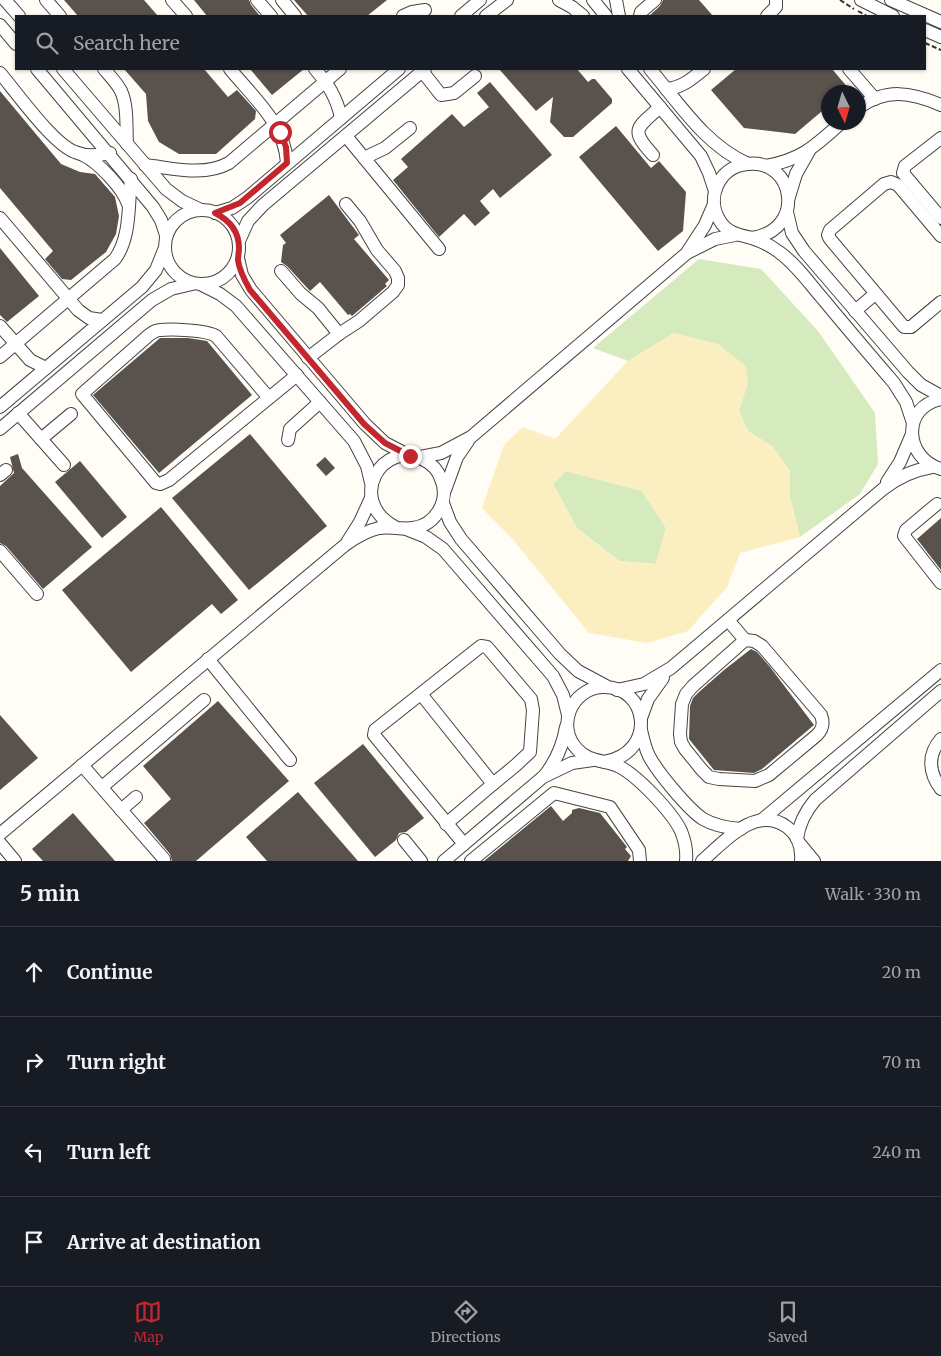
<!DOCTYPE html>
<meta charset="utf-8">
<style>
:root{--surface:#171b24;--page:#242831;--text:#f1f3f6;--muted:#9ea1a6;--line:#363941;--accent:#c4262e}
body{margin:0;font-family:Merriweather,serif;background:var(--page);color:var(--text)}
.compass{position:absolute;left:821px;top:85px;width:45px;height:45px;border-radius:50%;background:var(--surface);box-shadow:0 1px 4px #0004;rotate:175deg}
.stop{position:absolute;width:15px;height:15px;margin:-11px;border:4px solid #c4262e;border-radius:50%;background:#fff}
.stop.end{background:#c4262e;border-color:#fff;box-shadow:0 1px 5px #0008}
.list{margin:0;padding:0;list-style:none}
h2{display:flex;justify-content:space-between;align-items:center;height:65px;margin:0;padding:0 20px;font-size:21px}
h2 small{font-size:16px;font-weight:400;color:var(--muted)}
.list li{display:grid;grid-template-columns:32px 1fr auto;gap:15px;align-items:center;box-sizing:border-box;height:90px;padding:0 20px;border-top:1px solid var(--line)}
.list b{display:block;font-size:19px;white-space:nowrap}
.list em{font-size:16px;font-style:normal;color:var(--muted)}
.icon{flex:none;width:28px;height:28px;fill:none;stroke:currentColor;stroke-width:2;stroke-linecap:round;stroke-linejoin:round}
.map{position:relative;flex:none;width:941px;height:861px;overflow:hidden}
.search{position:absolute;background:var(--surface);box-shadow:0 1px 4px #0004;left:15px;right:15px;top:15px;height:55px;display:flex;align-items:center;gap:12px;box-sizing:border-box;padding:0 18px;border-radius:0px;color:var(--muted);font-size:19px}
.sheet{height:425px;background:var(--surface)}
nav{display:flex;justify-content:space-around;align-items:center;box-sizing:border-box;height:70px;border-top:1px solid var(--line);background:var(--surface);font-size:14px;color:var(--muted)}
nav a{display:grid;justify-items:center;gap:2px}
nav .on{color:var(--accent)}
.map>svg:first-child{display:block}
.green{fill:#d5ebbd}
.sand{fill:#fbeec1;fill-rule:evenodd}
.building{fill:#5a524d}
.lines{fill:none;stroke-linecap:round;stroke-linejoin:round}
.minor-casing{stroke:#444;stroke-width:14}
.path{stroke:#333;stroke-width:2;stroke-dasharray:5 2.5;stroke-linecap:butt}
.minor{stroke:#fff;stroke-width:12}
.route{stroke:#c4262e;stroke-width:6}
</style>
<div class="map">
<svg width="941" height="861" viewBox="0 0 941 861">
<rect width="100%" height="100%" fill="#fffdf5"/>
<g class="green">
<path d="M699 259 761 269 818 331 875 413 878 464 860 494 800 537 790 497V471L772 446 748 431 739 411 748 382 674 333 628 361 593 348Z"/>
<path d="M566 471 642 491 666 528 656 564 619 561 577 528 553 484Z"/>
</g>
<path class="sand" d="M674 333 718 344 746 366 748 382 739 411 748 431 772 446 790 471V497L800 537 740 553 727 587 688 631 647 643 589 633 510 536 482 508 504 445 523 427 555 439 628 361ZM566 471 642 491 666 528 656 564 618 561 577 528 553 484Z"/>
<g class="building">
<path d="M64 0H144L158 16H78Z"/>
<path d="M194 0H249L251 5 260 16H207Z"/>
<path d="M294 0H387L367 16H308Z"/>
<path d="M663 0H699L713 16H649L660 6Z"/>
<path d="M124 69H204L228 97 237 90 256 111 255 119 216 154H179L159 142 148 121 146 94Z"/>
<path d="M250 69H304L272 95Z"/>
<path d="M499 69H577L588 82 592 79H595L612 99V103L573 137H564L550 122 553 97 536 111Z"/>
<path d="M736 69H832L849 89 844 92H828V106L795 134 744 128 711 90Z"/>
<path d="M490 82 552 155 500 198 493 189 480 201 490 213 475 226 464 214 439 237 393 180 408 167 401 159 452 114 464 127 489 107 477 93Z"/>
<path d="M0 91 61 164 80 172 95 174 115 197 119 216 116 234 106 252 71 280 62 279 45 259 53 251 0 188Z"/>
<path d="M616 126 651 168 659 161 686 192 683 231 658 251 579 157Z"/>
<path d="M329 195 359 235 354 239 389 280 385 284 387 286 352 316 350 314 348 315 320 282 310 291 287 266 281 262 283 245 286 243 280 235Z"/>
<path d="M0 248 39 296 7 322 0 315Z"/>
<path d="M160 338H188L207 341 252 395 159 473 93 395Z"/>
<path d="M250 434 327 526 249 590 172 498Z"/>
<path d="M18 454 22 468 92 547 43 589 6 546 0 543V486L14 473 10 457Z"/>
<path d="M325 457 335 468 326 476 316 465Z"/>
<path d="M80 461 127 517 102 538 55 482Z"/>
<path d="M161 507 238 600 221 614 212 604 131 672 62 590Z"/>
<path d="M941 518V570L917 539Z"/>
<path d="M751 649 757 652 770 667 814 725 762 769 754 773 714 770 689 739 690 706 693 698 699 692 724 670Z"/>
<path d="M218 701 289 781 196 861H172L170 854 144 823 171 799 143 766Z"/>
<path d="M0 715 38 758 0 790Z"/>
<path d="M363 744 424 818 406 832 399 833 396 840 375 857 314 783Z"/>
<path d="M298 792 358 861H267L246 837Z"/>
<path d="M551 806 563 821 572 813V810L579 808 600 813 627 847 625 849 631 856 628 861H484Z"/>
<path d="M73 813 115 861H43L32 849Z"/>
</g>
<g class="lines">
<g class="minor-casing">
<g id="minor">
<path d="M5 0 19 16"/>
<path d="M46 0 60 16"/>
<path d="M172 0 186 16"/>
<path d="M257 0 271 16"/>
<path d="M282 0 295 16"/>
<path d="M559 0 572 7 583 16"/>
<path d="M593 0 606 16"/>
<path d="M616 0 619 16"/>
<path d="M861 0 893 16"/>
<path d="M891 0 941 22"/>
<path d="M403 16 412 12 425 10"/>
<path d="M461 16 480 0"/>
<path d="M486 16 507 0"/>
<path d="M640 16 641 12 655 0"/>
<path d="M767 16 776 7V0"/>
<path d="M0 25 16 44"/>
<path d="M925 30 941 37"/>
<path d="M37 69 153 207 161 220 166 235"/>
<path d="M63 69 166 189 182 201 201 210"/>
<path d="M104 69C110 76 117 83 121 91 128 106 126 128 127 144"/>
<path d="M230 69C253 97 285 124 287 163"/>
<path d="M315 69C328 84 337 98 341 118"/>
<path d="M628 69 701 156 709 173 715 191"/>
<path d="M650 69C679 103 705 145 748 164"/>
<path d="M849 69 875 99"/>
<path d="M422 71 441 95 454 93 475 76"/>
<path d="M0 73C17 93 53 144 75 152 87 157 98 156 110 153"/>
<path d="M666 89C682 88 693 78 704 69"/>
<path d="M858 108C886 88 911 92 941 105"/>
<path d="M346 136 439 249"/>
<path d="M941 138 905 166 903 173 941 218"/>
<path d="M83 155C98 162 123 188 128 204"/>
<path d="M653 155C629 129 637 128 660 107"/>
<path d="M364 158 385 148 410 128"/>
<path d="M145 165C173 168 203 177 229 163L340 69"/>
<path d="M766 166C803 159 815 146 842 122"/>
<path d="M789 197 796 174 809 151"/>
<circle cx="202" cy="247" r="37"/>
<path d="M787 212 792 233 804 251 908 372 921 385 941 396"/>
<path d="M215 213 232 208 247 198 399 69"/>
<path d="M0 218 78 310 89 318 102 320"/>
<path d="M941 236 898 185 891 182 884 184 830 230 828 235 830 239 904 327H911L941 302"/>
<path d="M751 238C807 231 795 158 747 164 719 167 705 198 720 221 727 233 739 235 752 238 761 241 771 246 779 252 796 264 809 283 823 299 846 327 870 355 894 383L906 402 913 423"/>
<path d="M239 241 248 221 263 205 425 69"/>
<path d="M688 251 705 225 714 204"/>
<path d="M238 258 242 275 251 290 365 424 385 443 410 456"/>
<path d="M281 271 301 294 318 308 339 334"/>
<path d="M202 285 220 294 236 306 354 441 367 466 371 483"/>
<path d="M855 311 875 294"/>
<path d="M0 326 30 360 46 368"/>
<path d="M0 357 115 259C131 237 128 205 131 179"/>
<path d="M308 358 339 334 359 321 393 292 398 285V278L395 271 377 250 360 221 346 204"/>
<path d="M269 398 216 336C207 330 172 329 160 330 156 330 153 332 149 335L82 394 156 483 160 484 169 480 297 375"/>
<path d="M941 399C901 407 904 458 941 469"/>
<path d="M0 407 142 287 156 270 164 250"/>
<path d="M18 413 64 465"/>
<path d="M0 429 152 300 171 289 192 284"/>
<path d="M41 439 71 414"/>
<path d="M288 440 290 429 320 402"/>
<path d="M420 457 441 453 471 437 687 253 715 239 735 235"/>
<path d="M0 475 6 470"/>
<path d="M887 482 900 462 912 434"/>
<path d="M445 490 457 457 468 441"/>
<path d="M443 503 450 522 461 539 560 654 578 671 606 686"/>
<path d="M937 504 906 530 904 536 941 583"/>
<path d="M406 529 426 537 443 549 553 676 563 695 568 715"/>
<path d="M348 541 360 522 371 498"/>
<path d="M0 551 37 594"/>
<path d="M728 620 745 640"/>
<path d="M745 640 754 641 762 646 821 715C824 723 823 729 817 735L769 775 755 781 719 779 709 777 702 770 685 749 681 742 680 734 682 704 686 694 693 686Z"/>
<path d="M208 659 290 760"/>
<path d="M617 690 644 684 671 668 883 489C898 477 914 470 932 467"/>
<path d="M421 694 493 784 446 824"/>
<path d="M641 718 648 699 663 678"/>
<path d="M641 730C643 739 645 748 649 756 658 773 688 809 703 819 715 826 727 828 741 829"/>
<path d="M941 739C927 755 929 773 941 789"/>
<path d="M604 762C658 753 649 685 602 687 571 689 556 727 577 749 588 762 604 760 618 766 637 775 672 812 681 831 685 841 687 851 686 861"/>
<path d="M82 765 164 859"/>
<path d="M545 775C556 761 563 745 566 727"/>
<path d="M102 787 204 700"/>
<path d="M121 810 136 797"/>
<path d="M763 819 941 670"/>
<path d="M0 834 345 545C356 537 366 531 379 528 391 526 402 530 413 528 436 525 450 500 441 479 438 470 432 464 424 460 383 438 345 500 395 527"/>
<path d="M797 839C799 823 805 812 815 800L941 691"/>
<path d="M404 840 421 861"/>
<path d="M0 843 15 861"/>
<path d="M464 844 374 735 375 730 481 646 487 647 531 699 533 710 530 752 516 765 493 784"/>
<path d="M800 844 814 861"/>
<path d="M444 861 543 777 572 763 593 760"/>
<path d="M471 861 554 793 610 807 639 850 640 861"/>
<path d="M702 861C724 842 756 804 787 827 798 835 802 848 801 861"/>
</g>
</g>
<g class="path">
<path d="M840 0 854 9"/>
<path d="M858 11 867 16"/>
<path d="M925 43 941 50"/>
</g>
<use href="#minor" class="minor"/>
</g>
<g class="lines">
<path class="route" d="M280 132 286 147 287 163 240 203 215 213C229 220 239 231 239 248 239 252 238 256 238 260 239 270 245 281 250 290L364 424 385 443 410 456"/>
</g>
</svg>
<svg class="compass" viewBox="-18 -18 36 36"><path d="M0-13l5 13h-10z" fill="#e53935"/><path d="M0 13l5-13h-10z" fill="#9ea1a6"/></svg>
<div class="stop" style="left:280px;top:132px"></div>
<div class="stop end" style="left:410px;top:456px"></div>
<div class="search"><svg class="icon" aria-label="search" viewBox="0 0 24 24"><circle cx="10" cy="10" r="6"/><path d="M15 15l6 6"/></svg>Search here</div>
</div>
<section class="sheet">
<h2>5 min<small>Walk · 330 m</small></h2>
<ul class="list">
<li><svg class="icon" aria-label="ahead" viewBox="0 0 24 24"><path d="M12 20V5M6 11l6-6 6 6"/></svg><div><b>Continue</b></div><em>20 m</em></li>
<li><svg class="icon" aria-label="right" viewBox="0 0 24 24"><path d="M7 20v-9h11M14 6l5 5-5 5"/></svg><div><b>Turn right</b></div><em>70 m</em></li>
<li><svg class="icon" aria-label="left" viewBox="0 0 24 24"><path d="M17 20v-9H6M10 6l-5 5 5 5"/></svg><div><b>Turn left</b></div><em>240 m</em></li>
<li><svg class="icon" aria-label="arrive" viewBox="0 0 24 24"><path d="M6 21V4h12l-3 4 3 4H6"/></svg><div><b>Arrive at destination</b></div></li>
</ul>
</section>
<nav>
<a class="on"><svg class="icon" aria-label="map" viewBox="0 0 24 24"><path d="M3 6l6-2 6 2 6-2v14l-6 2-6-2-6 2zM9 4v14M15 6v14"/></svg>Map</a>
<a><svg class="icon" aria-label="directions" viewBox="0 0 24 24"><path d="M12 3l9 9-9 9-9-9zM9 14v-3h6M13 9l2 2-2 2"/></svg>Directions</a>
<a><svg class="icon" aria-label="saved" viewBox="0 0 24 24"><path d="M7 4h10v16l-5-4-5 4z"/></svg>Saved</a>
</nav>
